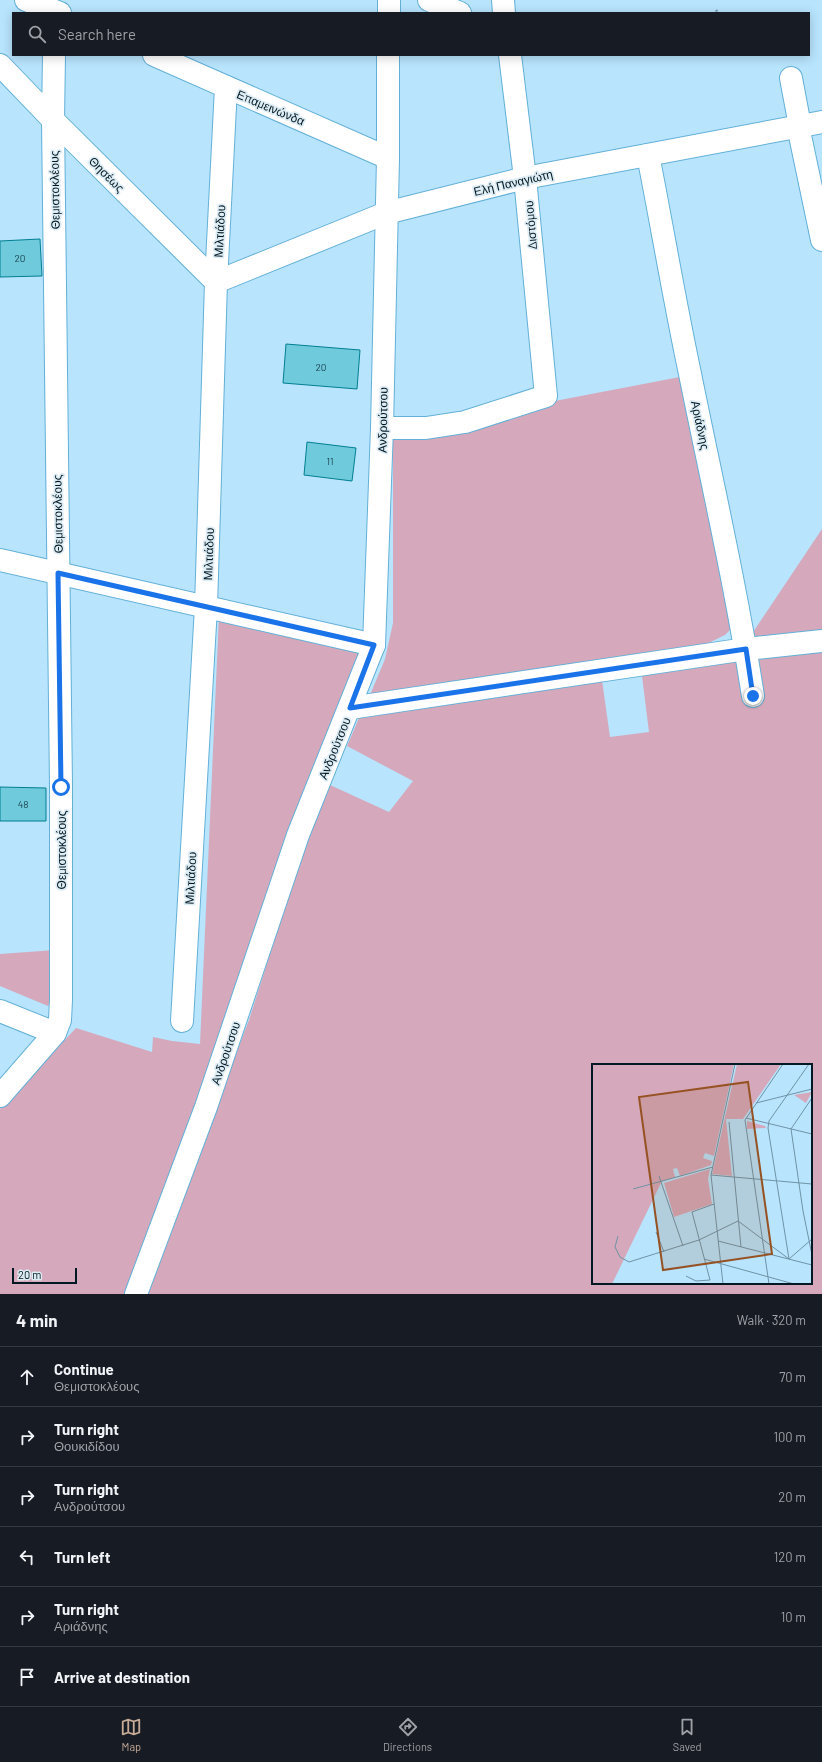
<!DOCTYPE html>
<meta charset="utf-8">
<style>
:root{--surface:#171b24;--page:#20242c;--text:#f1f3f6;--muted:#9ea1a6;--line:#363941;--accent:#c8ab97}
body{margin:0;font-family:Barlow,sans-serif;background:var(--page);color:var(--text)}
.scale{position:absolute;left:12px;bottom:10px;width:65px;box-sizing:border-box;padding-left:4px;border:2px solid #021924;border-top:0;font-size:11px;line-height:14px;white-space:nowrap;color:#021924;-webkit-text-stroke:3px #deecf4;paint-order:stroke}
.stop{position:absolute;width:12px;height:12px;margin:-9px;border:3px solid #1a73e8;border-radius:50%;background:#fff}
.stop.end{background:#1a73e8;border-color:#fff;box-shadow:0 1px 4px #0008}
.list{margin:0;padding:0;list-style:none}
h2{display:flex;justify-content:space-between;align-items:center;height:52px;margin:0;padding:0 16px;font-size:17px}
h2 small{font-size:13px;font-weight:400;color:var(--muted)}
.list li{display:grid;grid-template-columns:26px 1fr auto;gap:12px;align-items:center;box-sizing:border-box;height:60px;padding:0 16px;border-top:1px solid var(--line)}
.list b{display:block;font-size:15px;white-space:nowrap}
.list p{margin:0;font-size:13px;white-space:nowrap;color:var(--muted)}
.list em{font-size:13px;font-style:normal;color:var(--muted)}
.icon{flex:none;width:22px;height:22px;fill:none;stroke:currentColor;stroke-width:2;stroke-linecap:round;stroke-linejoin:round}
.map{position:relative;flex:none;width:822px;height:1294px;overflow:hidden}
.search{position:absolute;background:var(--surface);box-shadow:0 2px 10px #0003;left:12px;right:12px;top:12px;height:44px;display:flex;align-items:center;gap:10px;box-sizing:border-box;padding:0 14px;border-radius:0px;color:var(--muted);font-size:15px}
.sheet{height:412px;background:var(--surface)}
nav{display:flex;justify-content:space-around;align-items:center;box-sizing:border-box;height:56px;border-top:1px solid var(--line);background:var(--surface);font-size:11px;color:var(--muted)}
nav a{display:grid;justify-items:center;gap:2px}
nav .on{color:var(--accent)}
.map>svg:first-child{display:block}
.green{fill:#d5a9bb;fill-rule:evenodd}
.building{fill:#6fcadc;stroke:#017f91}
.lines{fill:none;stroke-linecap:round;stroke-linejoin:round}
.minor-casing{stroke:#63b0d7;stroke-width:24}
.path{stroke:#7a9fb3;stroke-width:2.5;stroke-dasharray:2 3;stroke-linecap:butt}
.minor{stroke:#fff;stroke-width:22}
.route{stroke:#1a73e8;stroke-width:5}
.labels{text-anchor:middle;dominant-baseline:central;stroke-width:3.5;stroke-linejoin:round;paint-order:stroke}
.number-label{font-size:10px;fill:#1d4552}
.street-label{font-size:12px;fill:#021924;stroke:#deecf4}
.inset-road{fill:none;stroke:#6f93a6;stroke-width:1}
.view{fill:#965223;fill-opacity:0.15;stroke:#965223;stroke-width:2}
.inset-edge{fill:none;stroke:#021924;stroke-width:2}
</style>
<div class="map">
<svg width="822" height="1294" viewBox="0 0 822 1294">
<rect width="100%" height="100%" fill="#b8e4fd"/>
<g class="green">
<path d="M685 376 732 628 725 635 694 650 370 695 385 659 393 623V432Z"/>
<path d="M822 529V1294H144L249 1020 304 848 330 785 389 812 413 781 347 746 359 718 372 710 601 673 610 737 649 732 641 668 739 653ZM593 1065H811V1283H593Z"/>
<path d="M219 615 363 653 126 1294H0V1109L76 1028 152 1052 153 1037 172 1041 200 1044Z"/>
<path d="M55 950V999L48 1006 0 986V954Z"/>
</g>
<g class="building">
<path d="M40 239 42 276 0 277V241Z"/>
<path d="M286 344 360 350 357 389 283 383Z"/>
<path d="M307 442 356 448 352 481 304 475Z"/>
<path d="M0 787 46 788V821H0Z"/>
</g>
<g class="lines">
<g class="minor-casing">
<g id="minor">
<path d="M26 0 60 13"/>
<path d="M429 0 460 13"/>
<path d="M503 0 504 13"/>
<path d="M389 13V0"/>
<path d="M154 55 388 158"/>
<path d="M0 65 53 120 216 282 386 213 525 178 822 122"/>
<path d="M791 78 800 126"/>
<path d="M798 126 822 240"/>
<path d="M648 155C662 226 674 298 689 369 711 478 736 586 753 696"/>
<path d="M382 428H426L465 422 546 396 525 178 510 55"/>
<path d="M0 560 374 645"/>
<path d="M350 708 746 649 822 641"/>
<path d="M0 1011 55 1033"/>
<path d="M182 1021 206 607 216 282 226 87"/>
<path d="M0 1096 55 1033 60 1020 61 1000V787L53 120 54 55"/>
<path d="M136 1294 206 1107 298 835 374 645 382 428 388 158V55"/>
</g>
</g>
<path class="path" d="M716 10 718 13"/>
<use href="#minor" class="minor"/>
</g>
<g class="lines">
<path class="route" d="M61 787 58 573 374 645 350 708 746 649 753 696"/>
</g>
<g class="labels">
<g class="number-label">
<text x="20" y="258">20</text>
<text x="321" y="367">20</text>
<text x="330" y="461">11</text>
<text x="23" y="804">48</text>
</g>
<g class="street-label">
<text transform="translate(271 107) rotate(23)">Επαμεινώνδα</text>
<text transform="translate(107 174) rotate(45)">Θησέως</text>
<text transform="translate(513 182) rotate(-13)">Ελή Παναγιώτη</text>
<text transform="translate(54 190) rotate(-91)">Θεμιστοκλέους</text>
<text transform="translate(530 225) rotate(-95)">Διστόμου</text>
<text transform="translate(219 231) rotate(-87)">Μιλτιάδου</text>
<text transform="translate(382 420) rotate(-89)">Ανδρούτσου</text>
<text transform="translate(701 425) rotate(78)">Αριάδνης</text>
<text transform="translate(57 514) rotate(-91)">Θεμιστοκλέους</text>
<text transform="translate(208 554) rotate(-88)">Μιλτιάδου</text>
<text transform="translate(334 748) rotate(-68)">Ανδρούτσου</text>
<text transform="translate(61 850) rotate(-90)">Θεμιστοκλέους</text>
<text transform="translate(190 878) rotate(-87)">Μιλτιάδου</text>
<text transform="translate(225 1053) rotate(-71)">Ανδρούτσου</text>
</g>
</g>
<g transform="translate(592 1064)">
<rect width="220" height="220" fill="#b8e4fd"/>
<path d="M0 0H142L122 92 113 89 111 94 120 97 119 101 88 112 85 104 81 105 83 113 70 117 20 220H0ZM145 0H189L151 55H134L140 112 120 110ZM220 28 214 39 202 31ZM155 57 173 62 174 64 155 65ZM118 105 116 115 120 140 82 153 72 119Z" fill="#d5a9bb"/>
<path class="inset-road" d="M220 34 199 65 211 147 220 191M164 39 220 25M154 54 220 70M137 58 149 183M119 111 220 120M67 112 91 182M41 125 121 103M64 168 72 188M26 172 23 183 28 193 37 198 107 176 146 157 197 195M126 177 220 201M112 195 202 220M197 195 176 64 177 57 217 0M197 195 220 175M94 212 104 217 118 216 100 148 122 140M131 220 119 111 143 0M177 220 153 56 191 0"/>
<path class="view" d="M156 18 180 190 71 206 47 33Z"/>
<rect width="220" height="220" class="inset-edge"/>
</g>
</svg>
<div class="scale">20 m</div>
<div class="stop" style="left:61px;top:787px"></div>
<div class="stop end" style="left:753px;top:696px"></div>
<div class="search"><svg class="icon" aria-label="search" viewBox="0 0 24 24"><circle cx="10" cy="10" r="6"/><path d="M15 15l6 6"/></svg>Search here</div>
</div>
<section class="sheet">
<h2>4 min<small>Walk · 320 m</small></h2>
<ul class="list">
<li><svg class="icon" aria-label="ahead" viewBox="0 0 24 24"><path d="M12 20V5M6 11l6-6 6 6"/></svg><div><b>Continue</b><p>Θεμιστοκλέους</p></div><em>70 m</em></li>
<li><svg class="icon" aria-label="right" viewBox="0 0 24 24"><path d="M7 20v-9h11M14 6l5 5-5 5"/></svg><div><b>Turn right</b><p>Θουκιδίδου</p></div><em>100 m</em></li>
<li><svg class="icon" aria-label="right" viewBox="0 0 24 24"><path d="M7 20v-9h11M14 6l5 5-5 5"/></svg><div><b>Turn right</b><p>Ανδρούτσου</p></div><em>20 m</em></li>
<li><svg class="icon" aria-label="left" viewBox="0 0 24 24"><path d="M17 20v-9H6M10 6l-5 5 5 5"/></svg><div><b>Turn left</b></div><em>120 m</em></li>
<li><svg class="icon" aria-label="right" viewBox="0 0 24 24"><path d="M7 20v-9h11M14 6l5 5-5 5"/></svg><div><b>Turn right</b><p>Αριάδνης</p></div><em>10 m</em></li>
<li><svg class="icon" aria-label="arrive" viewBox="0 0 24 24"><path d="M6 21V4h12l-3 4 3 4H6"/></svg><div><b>Arrive at destination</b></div></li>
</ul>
</section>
<nav>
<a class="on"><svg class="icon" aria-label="map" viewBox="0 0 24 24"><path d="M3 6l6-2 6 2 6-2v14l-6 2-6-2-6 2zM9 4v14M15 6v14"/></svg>Map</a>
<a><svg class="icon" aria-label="directions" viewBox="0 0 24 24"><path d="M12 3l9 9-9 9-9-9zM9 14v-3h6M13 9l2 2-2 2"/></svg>Directions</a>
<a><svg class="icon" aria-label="saved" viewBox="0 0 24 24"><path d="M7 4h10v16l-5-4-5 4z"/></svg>Saved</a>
</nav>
